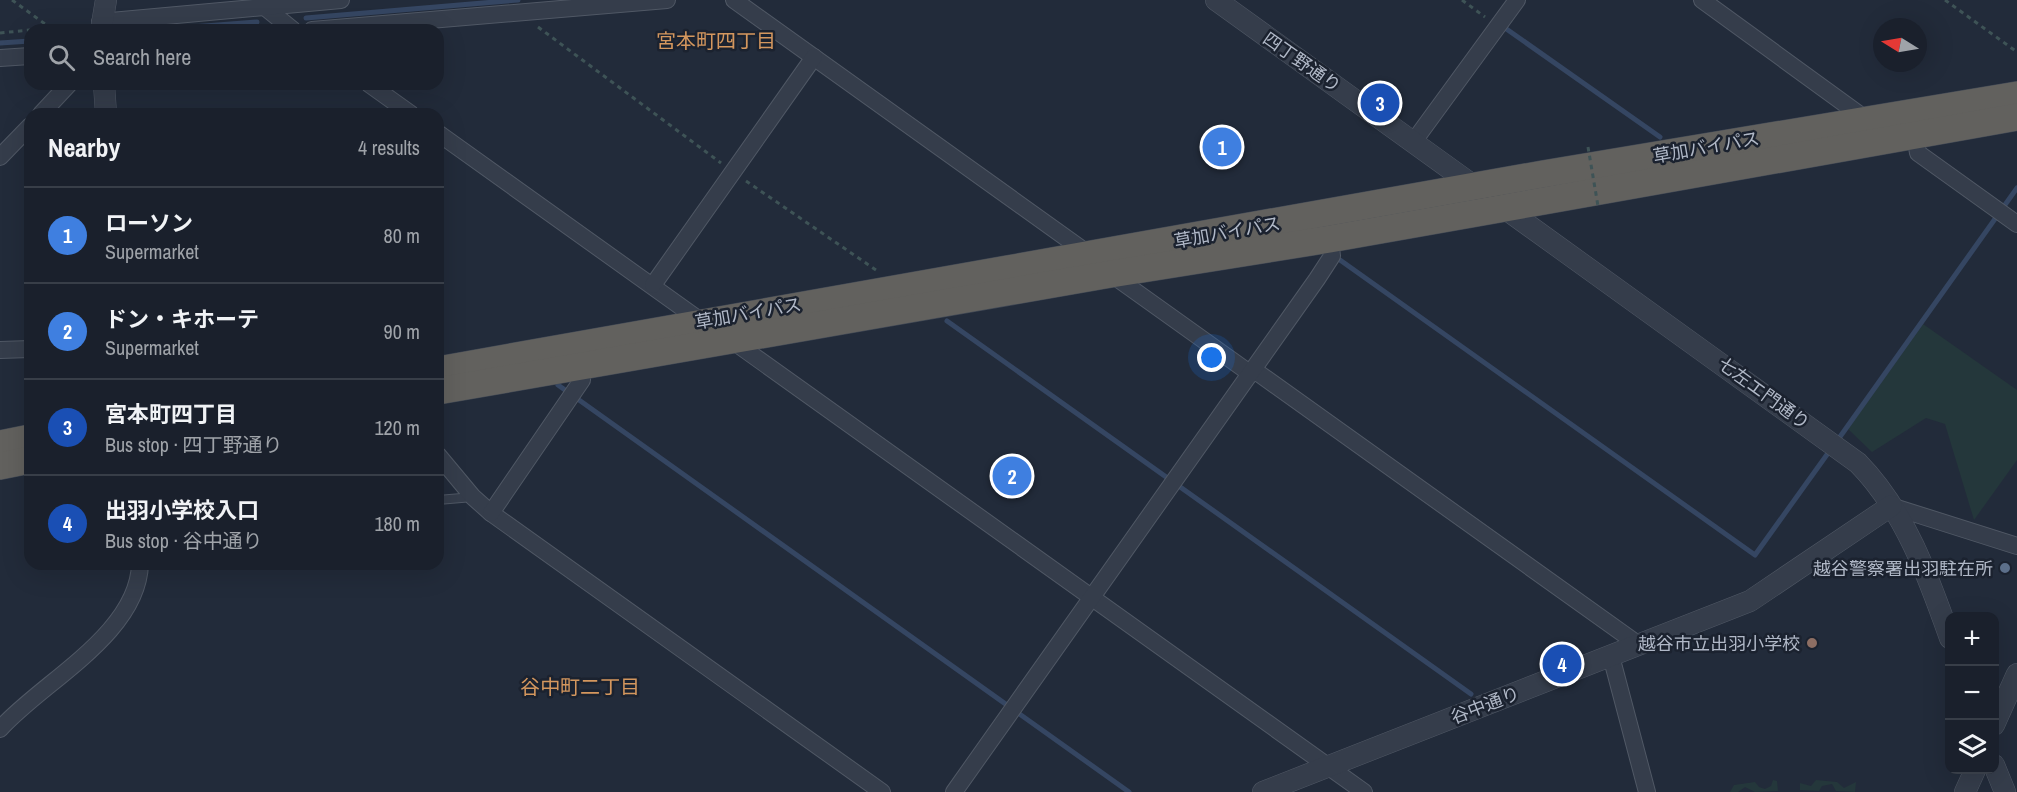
<!DOCTYPE html>
<meta charset="utf-8">
<style>
:root{--surface:#1a202c;--page:#232834;--text:#f1f3f6;--muted:#9fa3a9;--line:#383e48;--accent:#8c9099}
body{margin:0;font-family:"Archivo Narrow","Noto Sans JP",sans-serif;background:var(--page);color:var(--text)}
.controls{position:absolute;right:18px;bottom:18px;display:grid;overflow:hidden;border-radius:12px;box-shadow:0 6px 24px #0002}
.controls button{width:54px;height:54px;display:grid;place-items:center;padding:0;border:0;border-bottom:2px solid var(--line);background:var(--surface);color:var(--text);font:30px sans-serif}
.compass{position:absolute;left:1873px;top:18px;width:54px;height:54px;border-radius:50%;background:var(--surface);box-shadow:0 6px 24px #0002;rotate:281deg}
.you{position:absolute;left:1212px;top:358px;width:21px;height:21px;margin:-15px;border:4px solid #fff;border-radius:50%;background:#1a73e8;box-shadow:0 0 0 9px #1a73e833}
.badge{display:grid;place-items:center;width:39px;height:39px;border-radius:50%;background:var(--accent);color:#fff;font-size:20px;font-weight:700}
.pin{position:absolute;translate:-50% -50%;border:3px solid #fff;box-shadow:0 2px 6px #0006}
.list{margin:0;padding:0;list-style:none}
h2{display:flex;justify-content:space-between;align-items:center;height:78px;margin:0;padding:0 24px;font-size:26px}
h2 small{font-size:20px;font-weight:400;color:var(--muted)}
.list li{display:grid;grid-template-columns:39px 1fr auto;gap:18px;align-items:center;box-sizing:border-box;height:96px;padding:0 24px;border-top:2px solid var(--line)}
.list b{display:block;font-size:22px;white-space:nowrap}
.list p{margin:0;font-size:20px;white-space:nowrap;color:var(--muted)}
.list em{font-size:20px;font-style:normal;color:var(--muted)}
.icon{flex:none;width:33px;height:33px;fill:none;stroke:currentColor;stroke-width:2;stroke-linecap:round;stroke-linejoin:round}
.map{position:relative;flex:none;width:2017px;height:792px;overflow:hidden}
.search{position:absolute;background:var(--surface);box-shadow:0 6px 24px #0002;left:24px;top:24px;width:420px;height:66px;display:flex;align-items:center;gap:15px;box-sizing:border-box;padding:0 21px;border-radius:18px;color:var(--muted);font-size:22px}
.panel{position:absolute;background:var(--surface);box-shadow:0 6px 24px #0002;left:24px;top:108px;width:420px;height:462px;border-radius:18px}
.map>svg:first-child{display:block}
.green{fill:#24373b}
.lines{fill:none;stroke-linecap:round;stroke-linejoin:round}
.stream{stroke:#354662;stroke-width:5}
.service-casing{stroke:#505865;stroke-width:10}
.minor-casing{stroke:#505865;stroke-width:18}
.tertiary-casing{stroke:#505865;stroke-width:22}
.trunk-casing{stroke:#404855;stroke-width:28}
.path{stroke:#3e5356;stroke-width:3;stroke-dasharray:4.5 4.5;stroke-linecap:butt}
.service{stroke:#353d4b;stroke-width:8}
.minor{stroke:#353d4b;stroke-width:16}
.tertiary{stroke:#353d4b;stroke-width:21}
.trunk{stroke:#62615e;stroke-width:27}
.path-bridge{stroke:#3e5356;stroke-width:3;stroke-dasharray:4.5 4.5;stroke-linecap:butt}
.service-dot{fill:#5c6f8a;stroke:#1b222f;stroke-width:2}
.education-dot{fill:#8d6e63;stroke:#1b222f;stroke-width:2}
.labels{text-anchor:middle;dominant-baseline:central;stroke-width:5;stroke-linejoin:round;paint-order:stroke}
.street-label{font-size:18px;fill:#b0b8c7;stroke:#1b222f}
.poi-label{font-size:18px;fill:#b0b8c7;stroke:#1b222f;text-anchor:end}
.neighbourhood-label{font-size:20px;fill:#d4975e;stroke:#1b222f}
</style>
<div class="map">
<svg width="2017" height="792" viewBox="0 0 2017 792">
<rect width="100%" height="100%" fill="#222b3a"/>
<g class="green">
<path d="M1923 324 2017 390V460L1974 520 1945 424 1926 418 1872 452 1848 429Z"/>
<path d="M1773 780 1777 781 1778 791 1755 792 1745 787 1738 792H1730L1734 785 1755 782 1759 787 1765 789 1771 786Z"/>
<path d="M1816 780 1837 782 1844 788 1856 782 1855 792 1836 791 1832 784 1822 786 1819 791 1800 790V783L1811 786Z"/>
</g>
<g class="lines">
<g class="stream">
<path d="M306 18 518 0"/>
<path d="M1505 28 1660 137"/>
<path d="M153 30 257 22"/>
<path d="M0 43 30 41"/>
<path d="M1340 260 1755 555 1831 449"/>
<path d="M947 321 1471 694"/>
<path d="M558 385 1129 792"/>
<path d="M1837 441 2017 188"/>
</g>
<g class="service-casing">
<path id="service" d="M438 500 473 497"/>
</g>
<g class="minor-casing">
<g id="minor">
<path d="M734 0 1090 255"/>
<path d="M1702 0 1867 120"/>
<path d="M261 4 293 30"/>
<path d="M100 22 341 0"/>
<path d="M312 30 667 0"/>
<path d="M0 58 30 56"/>
<path d="M369 84 411 114"/>
<path d="M41 114 69 84"/>
<path d="M438 133 705 324"/>
<path d="M1915 135 1918 153 2017 224"/>
<path d="M1414 141 1517 0"/>
<path d="M0 157 30 126"/>
<path d="M1111 274 1251 374"/>
<path d="M653 285 814 57"/>
<path d="M730 339 1364 792"/>
<path d="M0 350 30 349"/>
<path d="M1254 370 1639 645"/>
<path d="M438 455 473 497 491 513 882 792"/>
<path d="M1891 506 2017 546"/>
<path d="M491 513 582 380 580 367"/>
<path d="M1611 656 1647 792"/>
<path d="M0 729C42 682 138 634 140 564"/>
<path d="M954 792 1317 279 1332 256 1330 239"/>
</g>
</g>
<g class="tertiary-casing">
<g id="tertiary">
<path d="M1216 0 1858 463C1905 511 1928 576 1950 638"/>
<path d="M101 30 106 0"/>
<path d="M104 84 106 114"/>
<path d="M1994 725 2017 674"/>
<path d="M1994 765 2005 792"/>
<path d="M1263 792 1750 601 1891 506"/>
<path d="M1965 792 1975 770"/>
</g>
</g>
<g class="trunk-casing">
<g id="trunk">
<path d="M438 370 1543 174 2017 95"/>
<path d="M438 391 1111 274 1330 239 2017 117"/>
<path d="M0 444 30 438"/>
<path d="M0 466 30 460"/>
</g>
</g>
<g class="path">
<path d="M12 0 52 29"/>
<path d="M1462 0 1485 17"/>
<path d="M1945 0 2017 52"/>
<path d="M538 27 721 163"/>
<path d="M35 30 84 26"/>
<path d="M0 33 30 30"/>
<path d="M746 181 876 270"/>
</g>
<use href="#service" class="service"/>
<use href="#minor" class="minor"/>
<use href="#tertiary" class="tertiary"/>
<use href="#trunk" class="trunk"/>
<path class="path-bridge" d="M1588 147 1598 206"/>
</g>
<circle class="service-dot" cx="2005" cy="568" r="6"/>
<circle class="education-dot" cx="1812" cy="643" r="6"/>
<g class="labels">
<g class="street-label">
<text transform="translate(1302 62) rotate(35)">四丁野通り</text>
<text transform="translate(1706 147) rotate(-10)">草加バイパス</text>
<text transform="translate(1227 232) rotate(-10)">草加バイパス</text>
<text transform="translate(748 313) rotate(-10)">草加バイパス</text>
<text transform="translate(1764 393) rotate(36)">七左エ門通り</text>
<text transform="translate(1485 705) rotate(-21)">谷中通り</text>
</g>
<g class="poi-label">
<text x="1993" y="568">越谷警察署出羽駐在所</text>
<text x="1800" y="643">越谷市立出羽小学校</text>
</g>
<g class="neighbourhood-label">
<text x="716" y="40">宮本町四丁目</text>
<text x="580" y="686">谷中町二丁目</text>
</g>
</g>
</svg>
<div class="controls">
<button>+</button>
<button>−</button>
<button><svg class="icon" aria-label="layers" viewBox="0 0 24 24"><path d="M12 4l9 5-9 5-9-5zM3 14l9 5 9-5"/></svg></button>
</div>
<svg class="compass" viewBox="-18 -18 36 36"><path d="M0-13l5 13h-10z" fill="#e53935"/><path d="M0 13l5-13h-10z" fill="#9fa3a9"/></svg>
<div class="you"></div>
<div class="pin badge" style="left:1222px;top:147px;background:#3f7fe0">1</div>
<div class="pin badge" style="left:1012px;top:476px;background:#3f7fe0">2</div>
<div class="pin badge" style="left:1380px;top:103px;background:#1a4fb4">3</div>
<div class="pin badge" style="left:1562px;top:664px;background:#1a4fb4">4</div>
<div class="search"><svg class="icon" aria-label="search" viewBox="0 0 24 24"><circle cx="10" cy="10" r="6"/><path d="M15 15l6 6"/></svg>Search here</div>
<section class="panel">
<h2>Nearby<small>4 results</small></h2>
<ul class="list">
<li><span class="badge" style="background:#3f7fe0">1</span><div><b>ローソン</b><p>Supermarket</p></div><em>80 m</em></li>
<li><span class="badge" style="background:#3f7fe0">2</span><div><b>ドン・キホーテ</b><p>Supermarket</p></div><em>90 m</em></li>
<li><span class="badge" style="background:#1a4fb4">3</span><div><b>宮本町四丁目</b><p>Bus stop · 四丁野通り</p></div><em>120 m</em></li>
<li><span class="badge" style="background:#1a4fb4">4</span><div><b>出羽小学校入口</b><p>Bus stop · 谷中通り</p></div><em>180 m</em></li>
</ul>
</section>
</div>
